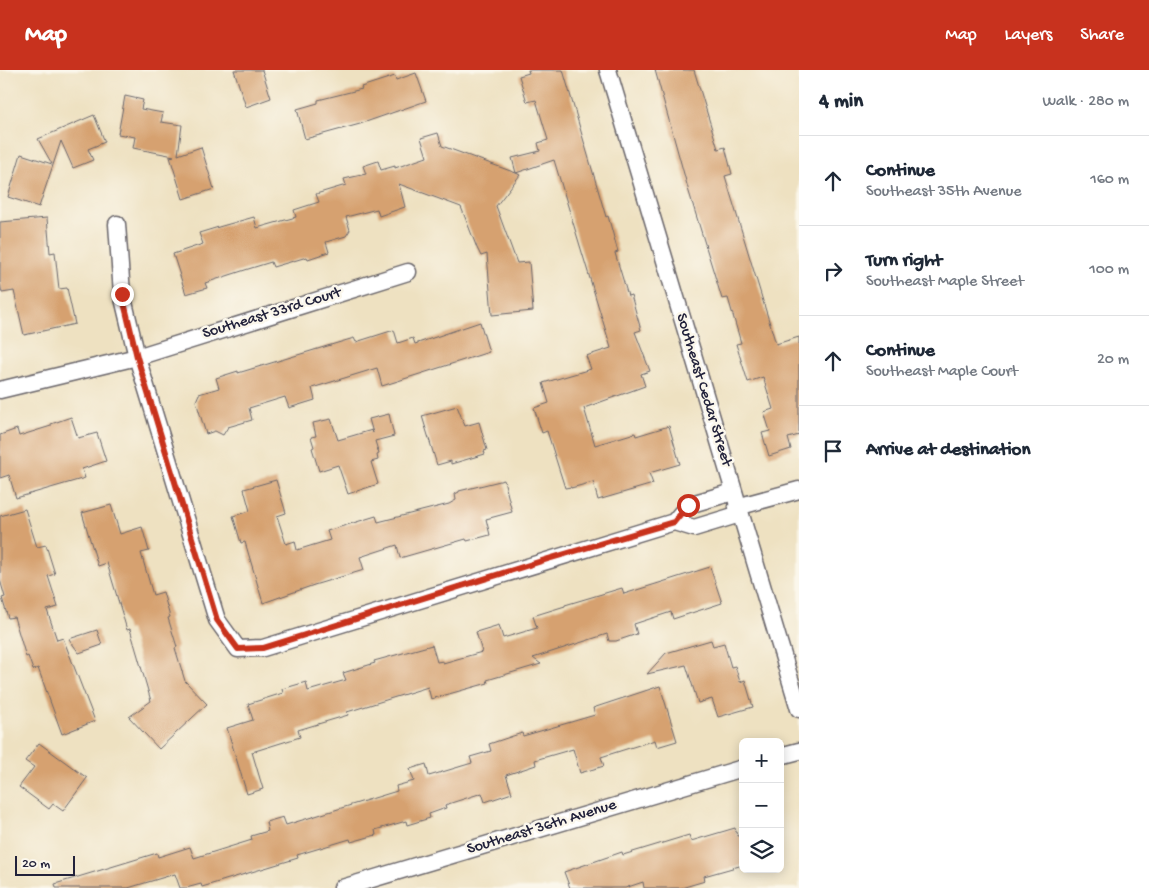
<!DOCTYPE html>
<meta charset="utf-8">
<style>
:root{--surface:#fff;--page:#f2f2f3;--text:#1f2937;--muted:#747a83;--line:#e0e1e3;--accent:#c8321e}
body{margin:0;font-family:"Gochi Hand",sans-serif;background:var(--page);color:var(--text)}
.controls{position:absolute;right:15px;bottom:15px;display:grid;overflow:hidden;border-radius:8px;box-shadow:0 2px 12px #0003}
.controls button{width:45px;height:45px;display:grid;place-items:center;padding:0;border:0;border-bottom:1px solid var(--line);background:var(--surface);color:var(--text);font:25px sans-serif}
.scale{position:absolute;left:15px;bottom:12px;width:60px;box-sizing:border-box;padding-left:5px;border:2px solid #22223b;border-top:0;font-size:14px;line-height:18px;white-space:nowrap;color:#22223b;-webkit-text-stroke:4px #fbf7ec;paint-order:stroke}
.stop{position:absolute;width:15px;height:15px;margin:-11px;border:4px solid #c8321e;border-radius:50%;background:#fff}
.stop.end{background:#c8321e;border-color:#fff;box-shadow:0 1px 5px #0008}
.list{margin:0;padding:0;list-style:none}
h2{display:flex;justify-content:space-between;align-items:center;height:65px;margin:0;padding:0 20px;font-size:21px}
h2 small{font-size:16px;font-weight:400;color:var(--muted)}
.list li{display:grid;grid-template-columns:32px 1fr auto;gap:15px;align-items:center;box-sizing:border-box;height:90px;padding:0 20px;border-top:1px solid var(--line)}
.list b{display:block;font-size:19px;white-space:nowrap}
.list p{margin:0;font-size:16px;white-space:nowrap;color:var(--muted)}
.list em{font-size:16px;font-style:normal;color:var(--muted)}
.icon{flex:none;width:28px;height:28px;fill:none;stroke:currentColor;stroke-width:2;stroke-linecap:round;stroke-linejoin:round}
.map{position:relative;flex:none;width:799px;height:818px;overflow:hidden}
header{display:flex;align-items:center;gap:30px;box-sizing:border-box;height:70px;padding:0 25px;background:var(--accent);color:#fff}
header strong{font-size:24px}
nav{display:flex;gap:28px;margin-inline-start:auto;font-size:18px}
main{display:flex}
aside{flex:1;background:var(--surface)}
.map>svg:first-child{display:block}
.building{fill:#d6a16f}
.lines{fill:none;stroke-linecap:round;stroke-linejoin:round}
.minor-casing{stroke:#69656a;stroke-width:19}
.minor{stroke:#fff;stroke-width:16}
.route{stroke:#c8321e;stroke-width:6}
.labels{text-anchor:middle;dominant-baseline:central;stroke-width:5;stroke-linejoin:round;paint-order:stroke}
.street-label{font-size:16px;fill:#22223b;stroke:#fbf7ec}
</style>
<header>
<strong>Map</strong>
<nav><a>Map</a><a>Layers</a><a>Share</a></nav>
</header>
<main>
<div class="map">
<svg width="799" height="818" viewBox="0 0 799 818">
<rect width="100%" height="100%" fill="#fbf7ec"/>
<filter id="ink" filterUnits="userSpaceOnUse"><feTurbulence type="fractalNoise" baseFrequency=".02" numOctaves="2"/><feDisplacementMap in="SourceGraphic" scale="10" xChannelSelector="R" yChannelSelector="G"/><feConvolveMatrix kernelMatrix="1 2 1 2 8 2 1 2 1" color-interpolation-filters="sRGB"/></filter>
<filter id="wash" filterUnits="userSpaceOnUse"><feTurbulence type="fractalNoise" baseFrequency=".0096" numOctaves="4" result="noise"/><feDisplacementMap in="SourceGraphic" scale="20" xChannelSelector="R" yChannelSelector="G"/><feGaussianBlur stdDeviation="1.12" result="paint"/><feColorMatrix in="noise" values="0 0 0 0 0 0 0 0 0 0 0 0 0 0 0 0 0 1.4 0 .05"/><feComposite in="paint" operator="in"/></filter>
<g filter="url(#wash)">
<rect width="100%" height="100%" fill="#eee1c1"/>
<g id="blocks">
<g class="building">
<path d="M234 0H262L271 28 246 37Z"/>
<path d="M528 0H563L606 147 608 146 618 182 615 183 628 226 631 225 641 260 635 262 650 301 641 304 645 316 584 338 595 375 635 363 636 366 669 356 680 394 649 403 653 414 598 430 593 412 571 418V417L565 418 547 361 542 363 534 338 549 333 543 313 591 299 586 286 611 278 554 90 516 103 520 105 496 136 517 193 529 192 533 241 492 245 487 184 481 186 477 178 461 137 399 114 405 137 379 146 377 139 346 147 350 160 346 166 326 172 329 182 308 189 307 187 273 197 271 192 245 200 205 213 207 218 186 224 173 184 203 174 199 163 222 156 254 147 257 158 296 147 294 140 319 132 316 124 346 115 344 109 366 104 363 96 378 91 381 100 395 96V98L427 87 421 68 438 63 442 76 516 103 512 88 540 81 538 73 548 70 536 30 527 32 519 6 529 3Z"/>
<path d="M655 0H694L718 79 725 77 732 104 725 106 776 274 799 267V365L788 368 791 379 769 386 762 363 770 361 764 342 773 339 763 307 748 312 736 274 741 273 728 228 722 229 689 122Z"/>
<path d="M416 3 426 31 360 54 305 69 297 39 318 33V30L362 19 361 17 395 6 396 10Z"/>
<path d="M125 26 143 30 141 39 163 43 161 52 182 55 178 85 201 77 214 119 183 129 170 87 174 86 133 78 135 67 118 64Z"/>
<path d="M94 45 105 72 88 79 93 90 73 98 61 71 39 137 8 127 21 84 52 94 38 69Z"/>
<path d="M47 148 50 183 55 182 59 219 67 218 75 254 24 265 14 221 2 223 0 213V152Z"/>
<path d="M480 252 489 282 382 316 377 298 312 318 315 330 289 338 285 327 249 338 252 350 228 357 223 365 215 361 206 364 196 331 199 324 219 318 216 308 238 301V303L354 268 356 272 394 260 398 273 413 268 415 274Z"/>
<path d="M457 336 465 356 479 352 487 380 484 381 485 384 451 394V391L437 395 422 346Z"/>
<path d="M389 344 394 366 375 371 379 384 377 385 378 390 371 392 378 414 348 424 338 395 319 401 312 378 314 377 311 367 316 366 313 353 331 349 338 370 372 360 373 363 369 349Z"/>
<path d="M71 347 78 368 97 363 106 391 82 399 85 408 16 428 9 405 0 408V365L17 359 19 366 51 356V354Z"/>
<path d="M276 410 286 443 277 446 286 474 295 471 297 480 330 470 327 461 376 446 378 452 449 434 456 430 455 424 459 422V421L504 410 512 442 486 449 490 465 467 471 466 469 400 488 397 475 360 487 364 500 314 515 263 533 245 472 241 473 233 446 250 441 244 419Z"/>
<path d="M111 435 120 464 142 457 149 481 141 483 153 525 163 522 170 547 168 548 177 577 175 578 185 611 207 634 159 679 129 647 151 631 130 559 127 560 107 493 98 496 82 443Z"/>
<path d="M25 439 37 477 46 475 55 504 48 506 58 537 47 540 57 570 63 568 95 651 62 664 38 598 33 600 28 586 26 587 14 547 8 548 2 528 5 527 0 510V446Z"/>
<path d="M710 497 722 533 673 549 671 542 634 554 637 564 616 571H609L607 564 533 588 541 594 487 610 488 613 431 629 428 617 347 642 348 645 298 660 300 667 252 682 263 719 247 724 227 658 253 650 248 634 283 623 282 619 306 612 308 621 346 610 343 603 375 593 374 591 432 575 437 592 443 591V593L482 582 476 562 499 555 503 568 537 558 533 546 565 536V535L622 518 624 524Z"/>
<path d="M97 560 102 575 79 583 69 569Z"/>
<path d="M711 570 713 576 724 573 731 597 735 596 740 612 745 610 753 637 718 647 712 629 698 633 686 595 647 604 666 583Z"/>
<path d="M660 616 677 671 657 677 655 670 601 687 604 696 580 703 573 679 535 690 536 695 506 705 512 723 485 732 482 723 445 735 446 738 429 744 430 748 407 755 406 751 375 760 376 765 351 772 350 769 297 785 298 788 202 817 201 814 186 818H180L175 804 128 818H56L55 814 157 783 158 787 190 777 194 788 252 770 251 766 268 761 266 752 283 747 286 755 397 721 396 716 414 711 410 699 426 694 429 706 472 693 470 687 491 681 489 674 522 663 523 666 595 645 593 638Z"/>
<path d="M39 673 87 708 63 741 53 734 49 739 19 717 34 697 25 691Z"/>
<path d="M735 758 737 766 743 765V795L704 806 705 811 681 818H644L643 812 625 818H570L564 802 622 782 623 785 689 765 691 771Z"/>
</g>
</g>
</g>
<g filter="url(#ink)">
<use href="#blocks" fill-opacity="0" stroke="#69656a" stroke-width="1"/>
<g class="lines">
<g class="minor-casing">
<g id="minor">
<path d="M608 0 799 639"/>
<path d="M117 154 122 224 137 287 217 550 238 579 263 578 674 452 694 458 740 444"/>
<path d="M0 320 137 287 408 202"/>
<path d="M737 437 799 420"/>
<path d="M674 452 688 435 733 422"/>
<path d="M780 686 799 681"/>
<path d="M342 818 743 698"/>
</g>
</g>
<use href="#minor" class="minor"/>
</g>
</g>
<g class="lines" filter="url(#ink)">
<path class="route" d="M122 224 137 287 217 550 238 579 263 578 548 489 674 452 688 435"/>
</g>
<g class="labels">
<g class="street-label">
<text transform="translate(272 244) rotate(-17)">Southeast 33rd Court</text>
<text transform="translate(703 320) rotate(73)">Southeast Cedar Street</text>
<text transform="translate(542 758) rotate(-17)">Southeast 36th Avenue</text>
</g>
</g>
</svg>
<div class="controls">
<button>+</button>
<button>−</button>
<button><svg class="icon" aria-label="layers" viewBox="0 0 24 24"><path d="M12 4l9 5-9 5-9-5zM3 14l9 5 9-5"/></svg></button>
</div>
<div class="scale">20 m</div>
<div class="stop" style="left:688px;top:435px"></div>
<div class="stop end" style="left:122px;top:224px"></div>
</div>
<aside>
<h2>4 min<small>Walk · 280 m</small></h2>
<ul class="list">
<li><svg class="icon" aria-label="ahead" viewBox="0 0 24 24"><path d="M12 20V5M6 11l6-6 6 6"/></svg><div><b>Continue</b><p>Southeast 35th Avenue</p></div><em>160 m</em></li>
<li><svg class="icon" aria-label="right" viewBox="0 0 24 24"><path d="M7 20v-9h11M14 6l5 5-5 5"/></svg><div><b>Turn right</b><p>Southeast Maple Street</p></div><em>100 m</em></li>
<li><svg class="icon" aria-label="ahead" viewBox="0 0 24 24"><path d="M12 20V5M6 11l6-6 6 6"/></svg><div><b>Continue</b><p>Southeast Maple Court</p></div><em>20 m</em></li>
<li><svg class="icon" aria-label="arrive" viewBox="0 0 24 24"><path d="M6 21V4h12l-3 4 3 4H6"/></svg><div><b>Arrive at destination</b></div></li>
</ul>
</aside>
</main>
